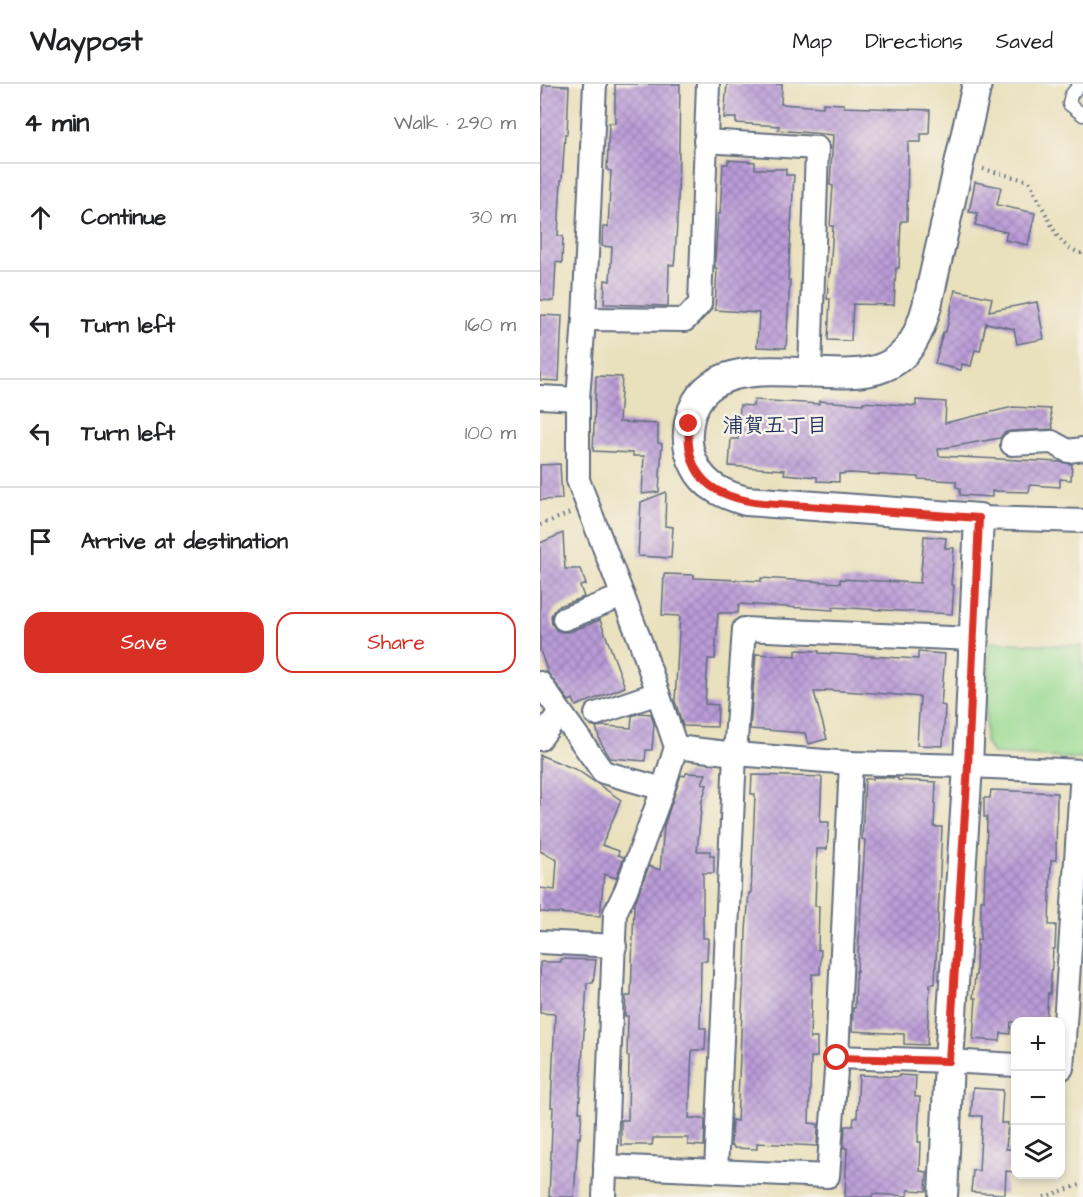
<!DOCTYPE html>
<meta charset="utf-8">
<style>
:root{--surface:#fff;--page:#f2f2f2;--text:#202124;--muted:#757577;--line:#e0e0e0;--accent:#d93025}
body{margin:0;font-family:"Architects Daughter","Klee One",sans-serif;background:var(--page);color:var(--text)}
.controls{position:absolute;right:18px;bottom:18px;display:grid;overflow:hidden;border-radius:12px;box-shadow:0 3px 9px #0003}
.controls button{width:54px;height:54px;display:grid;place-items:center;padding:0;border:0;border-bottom:2px solid var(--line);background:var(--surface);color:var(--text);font:30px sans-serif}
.stop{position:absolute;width:18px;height:18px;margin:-14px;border:4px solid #d93025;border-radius:50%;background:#fff}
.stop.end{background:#d93025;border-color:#fff;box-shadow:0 2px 6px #0008}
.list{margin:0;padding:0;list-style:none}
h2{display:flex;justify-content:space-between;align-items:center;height:78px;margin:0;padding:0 24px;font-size:26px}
h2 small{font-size:20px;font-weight:400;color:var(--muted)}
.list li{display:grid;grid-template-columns:39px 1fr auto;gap:18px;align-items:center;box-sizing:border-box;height:108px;padding:0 24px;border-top:2px solid var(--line)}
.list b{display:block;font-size:22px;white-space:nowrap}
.list em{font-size:20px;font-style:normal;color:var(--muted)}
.actions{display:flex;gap:12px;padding:18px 24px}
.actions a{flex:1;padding:14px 0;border:2px solid var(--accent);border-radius:18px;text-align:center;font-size:21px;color:var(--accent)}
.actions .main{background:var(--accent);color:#fff}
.icon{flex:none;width:33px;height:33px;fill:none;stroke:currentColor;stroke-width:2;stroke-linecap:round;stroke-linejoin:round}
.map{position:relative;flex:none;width:543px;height:1113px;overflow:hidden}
header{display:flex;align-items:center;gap:36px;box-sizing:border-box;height:84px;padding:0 30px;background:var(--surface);border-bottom:2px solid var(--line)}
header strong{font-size:28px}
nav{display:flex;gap:33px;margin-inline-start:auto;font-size:21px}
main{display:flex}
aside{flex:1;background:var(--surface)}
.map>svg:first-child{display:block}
.green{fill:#99da91;stroke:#5a8478;stroke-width:1.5}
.building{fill:url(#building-cross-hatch)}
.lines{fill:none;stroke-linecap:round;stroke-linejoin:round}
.service-casing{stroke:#636d7f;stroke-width:15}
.minor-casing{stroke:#636d7f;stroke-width:26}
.tertiary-casing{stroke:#636d7f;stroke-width:32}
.path{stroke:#636d7f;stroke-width:4;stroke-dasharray:1.5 4.5;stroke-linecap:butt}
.service{stroke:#fff;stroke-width:12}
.minor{stroke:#fff;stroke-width:22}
.tertiary{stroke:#fff;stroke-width:28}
.route{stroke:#d93025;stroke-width:8}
.labels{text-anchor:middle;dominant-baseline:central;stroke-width:5;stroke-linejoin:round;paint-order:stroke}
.neighbourhood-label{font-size:21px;font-weight:bold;fill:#1b2f5e;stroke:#f7f3e8}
</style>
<header>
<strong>Waypost</strong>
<nav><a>Map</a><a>Directions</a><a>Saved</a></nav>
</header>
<main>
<aside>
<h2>4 min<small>Walk · 290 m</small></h2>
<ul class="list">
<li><svg class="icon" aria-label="ahead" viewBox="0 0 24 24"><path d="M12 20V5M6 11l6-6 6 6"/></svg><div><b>Continue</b></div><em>30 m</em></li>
<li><svg class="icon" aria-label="left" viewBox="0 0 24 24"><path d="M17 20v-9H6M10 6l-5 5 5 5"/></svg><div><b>Turn left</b></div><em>160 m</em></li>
<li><svg class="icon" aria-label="left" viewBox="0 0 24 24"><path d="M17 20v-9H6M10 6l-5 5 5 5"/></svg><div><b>Turn left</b></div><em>100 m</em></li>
<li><svg class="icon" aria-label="arrive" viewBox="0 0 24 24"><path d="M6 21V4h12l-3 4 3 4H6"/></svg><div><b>Arrive at destination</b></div></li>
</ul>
<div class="actions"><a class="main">Save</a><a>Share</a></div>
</aside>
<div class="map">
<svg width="543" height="1113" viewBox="0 0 543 1113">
<defs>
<pattern id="building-cross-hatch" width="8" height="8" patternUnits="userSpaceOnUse" patternTransform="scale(1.5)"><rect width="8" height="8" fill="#ba9bd7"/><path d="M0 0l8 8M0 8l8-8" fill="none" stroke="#967fb2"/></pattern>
</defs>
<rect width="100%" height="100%" fill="#f7f3e8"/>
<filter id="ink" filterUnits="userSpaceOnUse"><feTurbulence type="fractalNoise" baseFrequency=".0167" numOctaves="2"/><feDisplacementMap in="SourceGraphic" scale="12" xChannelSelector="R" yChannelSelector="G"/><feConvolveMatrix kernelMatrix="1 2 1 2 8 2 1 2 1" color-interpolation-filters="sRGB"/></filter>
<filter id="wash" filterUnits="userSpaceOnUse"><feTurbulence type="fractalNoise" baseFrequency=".008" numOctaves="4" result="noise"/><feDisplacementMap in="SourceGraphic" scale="24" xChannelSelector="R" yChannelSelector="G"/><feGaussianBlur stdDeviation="1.35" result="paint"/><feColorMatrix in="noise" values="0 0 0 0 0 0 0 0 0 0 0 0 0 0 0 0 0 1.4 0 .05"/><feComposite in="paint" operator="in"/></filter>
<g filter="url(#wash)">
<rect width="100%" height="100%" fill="#e9e0bc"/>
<path class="green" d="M450 558 543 562V675L454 670 445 658Z"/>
<g id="blocks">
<g class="building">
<path d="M75 0H140L138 121 135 173 134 181H129L128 222 64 220 65 196 70 197 72 163 62 162 63 143H68L71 87 67 86 69 39H75Z"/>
<path d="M187 0H242L241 20 283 23V19L304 20V23L390 26 389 50H381V58H368L367 137H361L359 184H356L354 221 313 220 311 257 288 256 290 215H287L289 189H290L293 142H290L293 102 290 101 293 51 238 46 239 42 196 39V34H184Z"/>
<path d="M3 1 29 2 27 50H25L22 96H21L18 152H23L22 179 16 178 14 217 0 216V42Z"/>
<path d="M188 76 215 78V85H246V91H254L248 196H250L246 264 217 263 219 229 175 226 177 184H175V179L178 130H180L183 80H188Z"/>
<path d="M435 98 461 103 457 121 495 129 488 161 465 156 467 148 435 141 438 129 429 128Z"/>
<path d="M415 206 452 214 449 227 497 218 504 255 477 260 474 245 446 239 440 267 435 266 431 282 422 280 421 286 395 280 403 248H406Z"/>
<path d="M0 231 22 232 19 297 0 296Z"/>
<path d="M56 292 82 293 79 338 118 340V359L122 360 119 408 102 410 104 372H93V369L53 367Z"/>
<path d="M214 316 279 320V317L323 320V318L376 322V316L406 318 405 339 473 323 510 325 513 345 471 347 464 349 460 354 398 365 399 372 520 378 532 380 531 396 520 395V403L490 401 489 408 452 407V413L420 411V404L416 403V397L378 395V393L309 389 299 390V398L277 397V393L244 390 245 386 189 382 191 355H198L200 321 213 322Z"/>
<path d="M20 380 22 415 0 416V381Z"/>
<path d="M126 408 125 442 133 443 131 474 98 472 101 418Z"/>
<path d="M23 449 25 485H40L46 500 40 502 44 513 19 522 14 526 11 532 12 540 16 546 23 548H29L60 536 85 603 36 622 33 615 29 617 8 589 0 566V459Z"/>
<path d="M384 452 406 454 405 464H414L411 501H414L412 530 293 523V526L199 520 198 529H178L175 575H168L165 620 178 621 177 643 143 642 135 617 140 532 122 531 124 490 154 491V494L221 497V494L300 499V495L380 499Z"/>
<path d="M256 566 279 567V569L378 575V568L405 570 401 621 405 622 403 662 377 661 380 613 335 609 285 606V608H274L287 655 268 660 265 649 210 645 216 570 256 572Z"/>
<path d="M100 629 111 630 114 640 112 666H106L105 677 70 674 60 657 56 643 64 642 91 644 92 632Z"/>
<path d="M0 671 37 686 81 716 62 761 79 767 78 771 84 773 76 794 64 790 60 832 0 828V804L15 806 17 776 0 767Z"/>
<path d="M146 689 166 690 162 699 167 701 162 716 157 767H170V772H174V789H163V854H168L167 877H161L160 944H166L165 966H152L149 1034 165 1035 164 1062 148 1061V1054H113L112 1061H81V1036H88L89 972H87L88 932H85L86 912H91L94 821 109 782 120 786 124 742 141 691 145 692Z"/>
<path d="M212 691 282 693 280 738H289L287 765H277L275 822H279L278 866H281L280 890H272L270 954H277V973H271L269 1039 278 1040 277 1062 217 1059V1065L194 1064V1063L191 1062 192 1036 197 1037 204 885H205L206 847 209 809H211L215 710H211Z"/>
<path d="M333 693 358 694V696L396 698 394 743H402L395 900H390L387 961 364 960V950L312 947 313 924H315L316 887H317L325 756 322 755 325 695H333Z"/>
<path d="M451 706 517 709 516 776H511L509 841H516L515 865H513L510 910 508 909 506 938H471L470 950 461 949 460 957 433 955 436 914H433L435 892H436L437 856H440L441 816H444L445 780H446L447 733H444V714H450Z"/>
<path d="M21 875 56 876 53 899H47L39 1028H42L40 1054 38 1053 34 1113H9L13 1023H11L15 930 0 929V878H21Z"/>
<path d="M319 991 359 993V991L376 992 375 1013H380L378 1058H381L380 1087 387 1088 386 1107 368 1106 367 1112 333 1110 332 1113H305L307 1064H304L305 1042H313L314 1034H317Z"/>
<path d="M433 1004 463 1006 461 1039H468L466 1065H476V1088L466 1087 465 1110 431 1108 433 1086 439 1087 442 1032H431Z"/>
</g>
</g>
</g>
<g filter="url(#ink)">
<use href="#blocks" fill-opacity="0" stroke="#636d7f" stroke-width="1.5"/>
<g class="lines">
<g class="service-casing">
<path id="service" d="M540 0 531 11 529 20 543 31"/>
</g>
<g class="minor-casing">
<g id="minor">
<path d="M55 0 44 235 38 315V396L101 559 136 663 123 705 86 806 75 829 64 1113"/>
<path d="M165 57 277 64 270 288"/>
<path d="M44 235 145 236 160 220 168 0"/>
<path d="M0 313 38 315"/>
<path d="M472 360 512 358 528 367 543 365"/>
<path d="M439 434 543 437"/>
<path d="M24 535 83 512"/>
<path d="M0 599 63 688 123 705"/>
<path d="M56 630 118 609"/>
<path d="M0 655 20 628"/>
<path d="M136 663 195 670 311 679 428 682 543 687"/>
<path d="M0 858 75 862"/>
<path d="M297 973 409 977 476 981"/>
<path d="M520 984H522L542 687"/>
<path d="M65 1082 288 1092 297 973 311 679"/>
<path d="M176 1087 195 670 204 545 433 555"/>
</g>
</g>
<g class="tertiary-casing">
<path id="tertiary" d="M403 1113 409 977 428 682 439 434 206 417C185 411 165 403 155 382 147 367 146 351 150 334 171 254 291 306 344 283 371 272 380 247 387 222L437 0"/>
</g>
<g class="path">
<path d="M443 85 489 97 516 150C522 159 530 166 541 169L543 166"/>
<path d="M0 441 30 429"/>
<path d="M504 1113 543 1100"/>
</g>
<use href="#service" class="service"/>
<use href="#minor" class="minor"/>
<use href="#tertiary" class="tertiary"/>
</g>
</g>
<g class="lines" filter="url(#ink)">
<path class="route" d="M149 340C144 394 174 414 223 419L439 434 428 682 409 977 297 974"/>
</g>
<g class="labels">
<g class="neighbourhood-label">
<text x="235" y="341">浦賀五丁目</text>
</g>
</g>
</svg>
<div class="controls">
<button>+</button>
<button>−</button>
<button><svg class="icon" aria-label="layers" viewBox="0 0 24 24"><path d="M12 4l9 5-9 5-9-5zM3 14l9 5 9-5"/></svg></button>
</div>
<div class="stop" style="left:297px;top:974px"></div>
<div class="stop end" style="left:149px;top:340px"></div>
</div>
</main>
